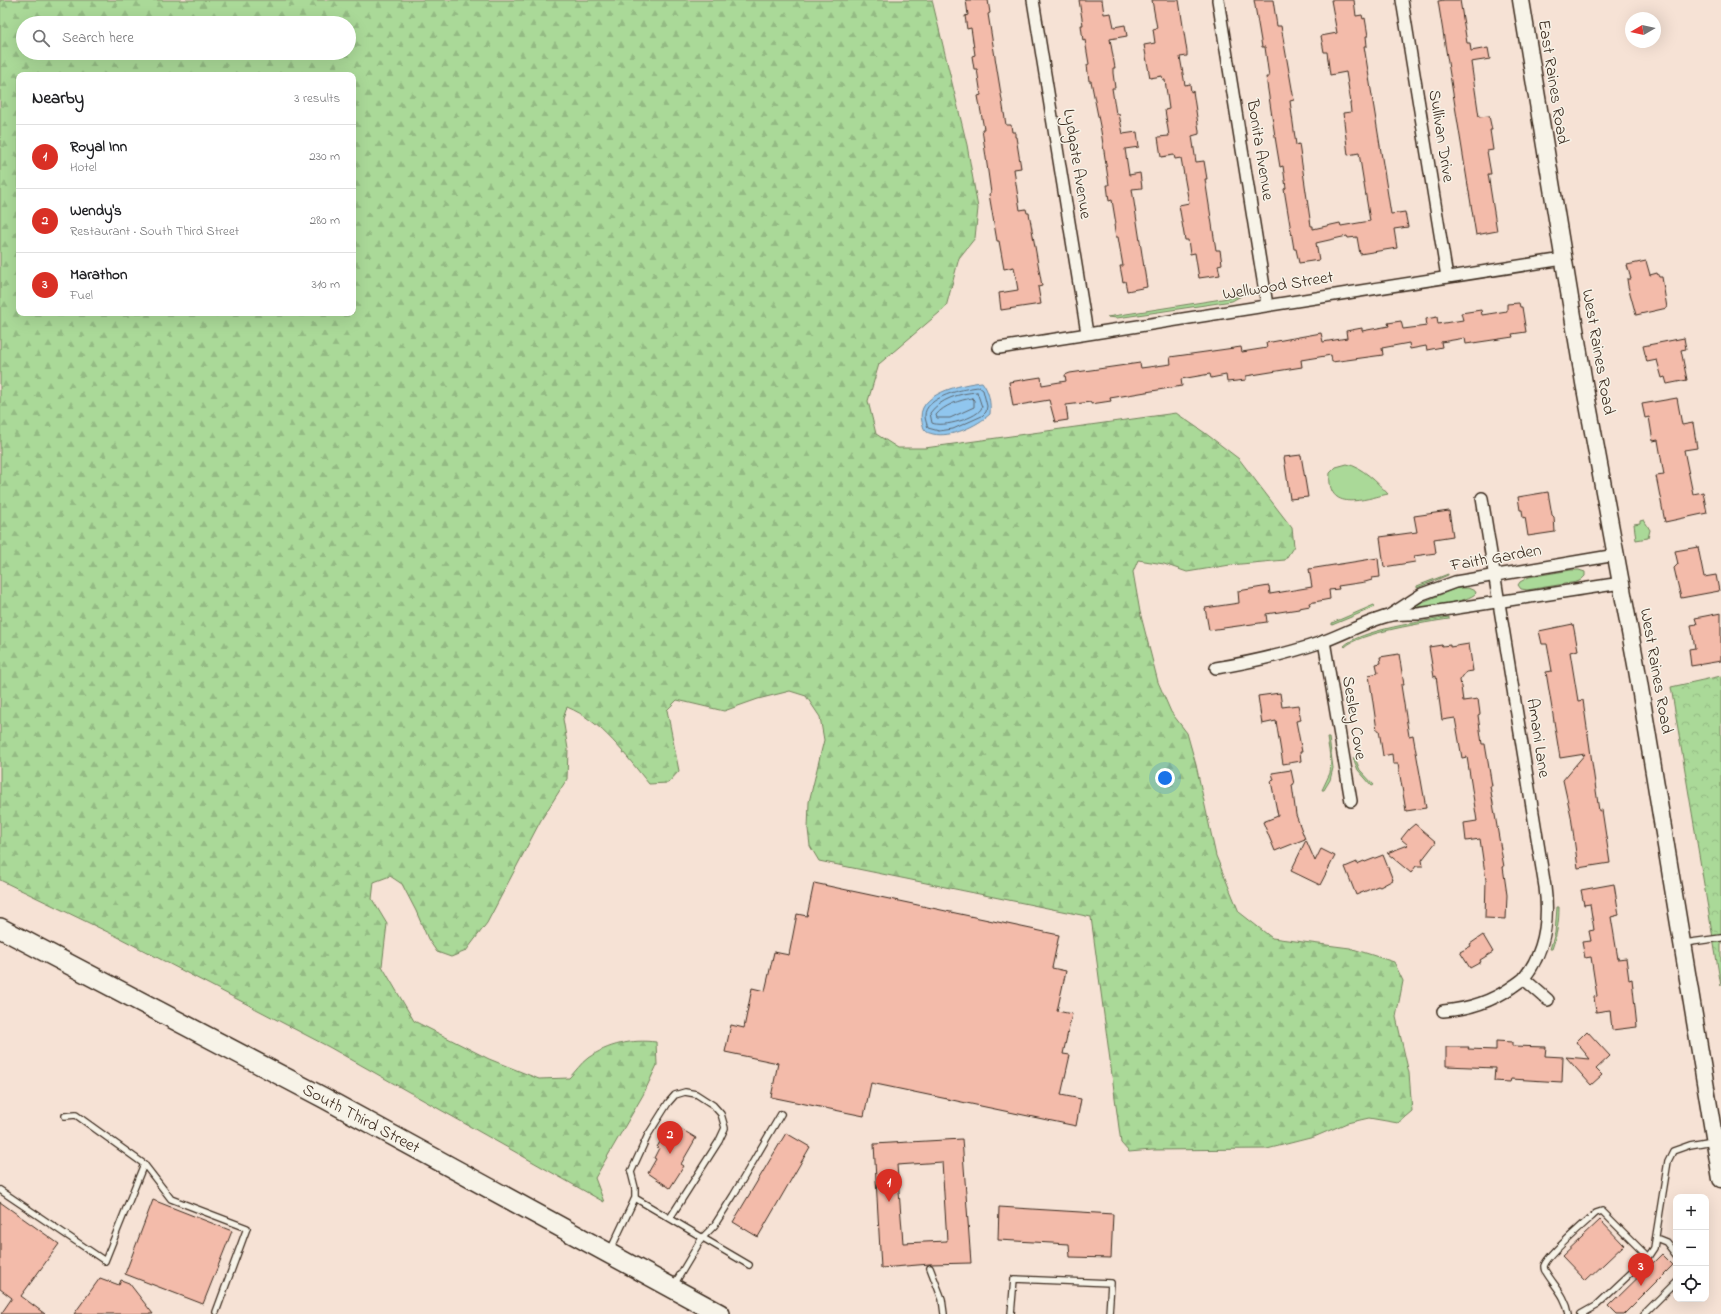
<!DOCTYPE html>
<meta charset="utf-8">
<style>
:root{--surface:#fff;--page:#f2f2f2;--text:#202124;--muted:#757577;--line:#e0e0e0;--accent:#d93025}
body{margin:0;font-family:"Indie Flower",sans-serif;background:var(--page);color:var(--text)}
.controls{position:absolute;right:12px;bottom:12px;display:grid;overflow:hidden;border-radius:8px;box-shadow:0 4px 16px #0002}
.controls button{width:36px;height:36px;display:grid;place-items:center;padding:0;border:0;border-bottom:1px solid var(--line);background:var(--surface);color:var(--text);font:20px sans-serif}
.compass{position:absolute;left:1625px;top:12px;width:36px;height:36px;border-radius:50%;background:var(--surface);box-shadow:0 4px 16px #0002;rotate:261deg}
.you{position:absolute;left:1165px;top:778px;width:14px;height:14px;margin:-10px;border:3px solid #fff;border-radius:50%;background:#1a73e8;box-shadow:0 0 0 6px #1a73e833}
.badge{display:grid;place-items:center;width:26px;height:26px;border-radius:50%;background:var(--accent);color:#fff;font-size:13px;font-weight:700}
.pin{position:absolute;translate:-50% -33px;filter:drop-shadow(0 1px 2px #0008)}
.pin::after{content:'';position:absolute;top:21px;width:14px;height:12px;background:inherit;clip-path:polygon(0 0,100% 0,50% 100%)}
.list{margin:0;padding:0;list-style:none}
h2{display:flex;justify-content:space-between;align-items:center;height:52px;margin:0;padding:0 16px;font-size:17px}
h2 small{font-size:13px;font-weight:400;color:var(--muted)}
.list li{display:grid;grid-template-columns:26px 1fr auto;gap:12px;align-items:center;box-sizing:border-box;height:64px;padding:0 16px;border-top:1px solid var(--line)}
.list b{display:block;font-size:15px;white-space:nowrap}
.list p{margin:0;font-size:13px;white-space:nowrap;color:var(--muted)}
.list em{font-size:13px;font-style:normal;color:var(--muted)}
.icon{flex:none;width:22px;height:22px;fill:none;stroke:currentColor;stroke-width:2;stroke-linecap:round;stroke-linejoin:round}
.map{position:relative;flex:none;width:1721px;height:1314px;overflow:hidden}
.search{position:absolute;background:var(--surface);box-shadow:0 4px 16px #0002;left:16px;top:16px;width:340px;height:44px;display:flex;align-items:center;gap:10px;box-sizing:border-box;padding:0 14px;border-radius:22px;color:var(--muted);font-size:15px}
.panel{position:absolute;background:var(--surface);box-shadow:0 4px 16px #0002;left:16px;top:72px;width:340px;height:244px;border-radius:8px}
.map>svg:first-child{display:block}
.grass{fill:#aad998;stroke:#72825b}
.forest{fill:url(#forest-firs);stroke:#72825b;fill-rule:evenodd}
.park{fill:url(#park-crowns);stroke:#72825b}
.water{fill:#90c6ee;stroke:#6e889b}
.lines{fill:none;stroke-linecap:round;stroke-linejoin:round}
.shore{stroke:#5d6871;stroke-width:1}
.building{fill:#f3bbaa;stroke:#3b2a1e;fill-rule:evenodd}
.service-casing{stroke:#3b2a1e;stroke-width:8}
.minor-casing{stroke:#3b2a1e;stroke-width:14}
.secondary-casing{stroke:#3b2a1e;stroke-width:19}
.trunk-casing{stroke:#3b2a1e;stroke-width:22}
.service{stroke:#f7f3e8;stroke-width:5.5}
.minor{stroke:#f7f3e8;stroke-width:11}
.secondary{stroke:#f7f3e8;stroke-width:16}
.trunk{stroke:#f7f3e8;stroke-width:19}
.labels{text-anchor:middle;dominant-baseline:central;stroke-width:3;stroke-linejoin:round;paint-order:stroke}
.street-label{font-size:17px;fill:#3b2a1e;stroke:#f7f3e8}
</style>
<div class="map">
<svg width="1721" height="1314" viewBox="0 0 1721 1314">
<defs>
<pattern id="forest-firs" width="22" height="20" patternUnits="userSpaceOnUse"><rect width="22" height="20" fill="#aad998"/><path d="M5 1l3.5 6h-7zM16 11l3.5 6h-7z" fill="#93ba83"/></pattern>
<pattern id="park-crowns" width="20" height="18" patternUnits="userSpaceOnUse"><rect width="20" height="18" fill="#aad998"/><path d="M2 6a3 3 0 1 1 6 0M12 15a3 3 0 1 1 6 0" fill="none" stroke="#93ba83"/></pattern>
</defs>
<rect width="100%" height="100%" fill="#f6e2d5"/>
<filter id="ink" filterUnits="userSpaceOnUse"><feTurbulence type="fractalNoise" baseFrequency=".025" numOctaves="2"/><feDisplacementMap in="SourceGraphic" scale="8" xChannelSelector="R" yChannelSelector="G"/><feConvolveMatrix kernelMatrix="1 2 1 2 8 2 1 2 1" color-interpolation-filters="sRGB"/></filter>
<g filter="url(#ink)">
<g class="grass">
<path d="M1241 296 1232 301 1117 318 1107 317Z"/>
<path d="M1347 464C1362 467 1377 482 1388 494 1365 499 1326 514 1330 473L1336 467Z"/>
<path d="M1644 520 1650 530 1648 538 1636 540 1634 524 1640 523V521Z"/>
<path d="M1571 570H1579L1585 572V576L1581 580 1577 582 1527 590 1521 589 1518 585 1520 582 1529 577Z"/>
<path d="M1448 574V575L1417 588V586Z"/>
<path d="M1457 588H1468L1475 591 1476 593C1469 602 1426 608 1415 607V605Z"/>
<path d="M1374 605 1375 607 1332 625V623Z"/>
<path d="M1449 617V619C1428 622 1358 633 1345 647L1344 646C1360 630 1425 621 1449 617Z"/>
<path d="M1327 738H1329L1333 768 1330 780 1324 790H1322L1330 773 1331 762Z"/>
<path d="M1353 758H1355L1360 770 1374 785 1372 786 1358 770Z"/>
<path d="M1557 907H1559C1559 922 1557 935 1552 949H1550L1555 933Z"/>
</g>
<path class="forest" d="M0 0H932L967 145 978 208 975 238 959 258 946 307 879 364 868 401 876 434 898 448H925L1176 413 1205 433 1239 459 1292 528 1294 546 1285 560 1230 565 1187 572 1164 564 1138 560 1133 572 1140 612 1158 682 1171 712 1187 733 1196 765 1216 856 1239 912 1272 938 1350 948 1394 962 1403 981 1396 1017 1409 1073 1412 1111 1398 1123 1369 1118 1347 1123 1314 1137 1267 1149 1152 1150 1129 1152 1121 1143 1091 917 819 861 810 846 808 829 809 802 824 740 820 717 806 696 790 691 758 699 724 711 677 700 667 710 679 771 668 783 649 784C626 756 602 721 567 707L563 719 568 749 567 779 541 820 487 923 466 951 451 957 437 952 428 939 416 911 402 884 390 876 374 882 372 899 387 924 382 966 414 1021 489 1059 539 1079 569 1078C575 1072 581 1063 588 1058 608 1044 632 1039 656 1042L657 1065 643 1095 595 1178 604 1202 329 1047 116 936 0 880ZM23 23H349V53H23ZM19 75H353V313H19Z"/>
<path class="park" d="M1721 676V986L1671 687Z"/>
<path class="water" d="M982 382C989 391 991 402 990 414 977 426 951 438 933 434 930 433 927 433 925 430 923 428 923 424 922 422 914 394 962 384 982 382Z"/>
<g class="lines">
<g class="shore">
<path d="M979 387 983 390 987 406 986 412 982 416 953 429 939 431 928 428C927 424 925 420 925 416 924 397 965 388 979 387Z"/>
<path d="M977 392 982 407C979 418 942 428 932 423L930 413C940 399 960 393 977 392Z"/>
<path d="M972 398 974 400V407L950 418H937L936 415C944 405 960 400 972 398Z"/>
</g>
</g>
<g class="building">
<path d="M966 0H988L990 13 988 14 1006 125H1011L1012 132H1015V137H1016L1021 168 1014 169 1016 184 1020 210 1026 209 1027 213H1029L1042 286 1038 287 1041 304 1001 310 999 293 1018 290 1014 267 1004 269 999 241H997L989 194 991 193 982 129H984L978 96 981 95 977 69H974L972 56 975 55 971 28 967 29 965 16 968 15Z"/>
<path d="M1079 0H1102L1104 14 1111 13 1114 27 1125 25 1127 36 1110 39 1115 68H1113V73L1115 88H1112L1116 114H1119L1123 134 1137 132 1139 147 1125 149 1129 175 1140 173 1142 188 1132 189 1147 287 1127 291 1125 281 1123 282 1120 266H1123L1118 237H1116L1114 225 1116 224 1112 200 1109 201 1107 185H1109L1101 131 1091 81H1089L1087 65 1089 64 1085 40 1083 41 1081 25H1083Z"/>
<path d="M1152 0H1179L1187 52V56L1180 57 1185 85 1190 84 1191 92 1193 91 1199 131V134L1192 136 1196 162 1204 161 1207 179H1205L1216 250H1220L1222 264 1218 265 1220 275 1199 278 1195 253 1190 254 1188 240H1185L1179 205 1189 203 1181 158 1175 159 1174 155 1161 157 1158 137 1169 136 1165 110 1169 109 1165 80H1163L1162 76 1150 78 1144 45 1155 43 1153 29 1157 28Z"/>
<path d="M1254 0H1273L1277 26H1281L1294 100 1290 101 1296 145 1299 144 1311 226H1313V229L1340 223 1341 226 1370 221 1359 153 1348 155 1343 113 1351 112 1350 103H1351L1346 72 1330 75 1327 52H1324L1321 36 1337 33 1331 0H1354L1356 16 1362 15 1363 19 1365 18 1368 36H1366L1367 46H1364L1391 214 1405 212 1408 227 1394 229 1397 248 1360 254 1357 237 1348 238 1347 236 1316 243 1319 260 1299 263 1296 249H1294L1284 189 1286 188 1283 166 1280 167 1276 143 1266 77H1269L1265 47H1262Z"/>
<path d="M1444 0H1460L1467 43H1470L1471 51 1488 48 1490 59 1471 62 1479 117 1489 116 1492 130H1490L1493 150 1487 151 1491 174H1488L1497 231 1476 235 1438 1Z"/>
<path d="M1646 261 1650 275 1657 273 1659 277H1662L1667 308 1636 315 1628 286 1627 279H1631L1627 265Z"/>
<path d="M1519 303 1520 307H1522L1526 332 1512 334 1513 337 1466 344 1465 338 1441 342 1442 347 1427 350 1426 346 1410 349 1409 343 1382 348 1383 355 1332 362 1331 355 1301 360 1302 367 1246 376V380L1227 382 1226 375 1211 378 1210 374 1181 379 1182 386 1110 398 1111 401 1091 404V402L1066 405 1068 420 1055 422 1049 400 1013 406 1009 382 1041 377 1042 385 1066 381 1065 375 1070 373 1140 363 1141 368 1171 364 1170 357 1241 347 1242 352 1267 348 1266 343 1321 333 1323 342 1347 338 1346 331 1362 328V331L1389 326 1388 323 1401 321 1403 329 1427 326 1426 319 1437 317 1438 324 1463 320 1461 313 1481 310 1482 315 1507 311V304Z"/>
<path d="M1684 338 1686 349 1681 350 1687 380 1667 384 1665 377 1662 378 1657 360 1647 362 1643 346Z"/>
<path d="M1677 398 1682 425 1693 423 1697 448 1684 450 1693 494 1703 492 1707 513 1665 522 1656 476 1664 475 1658 440 1653 441 1649 417 1645 418 1642 404Z"/>
<path d="M1301 455 1308 497 1290 499 1284 457Z"/>
<path d="M1548 492 1552 515 1554 517 1555 532 1528 536 1525 517 1523 518 1522 510H1520L1518 497Z"/>
<path d="M1449 511 1453 536 1434 539 1436 553 1414 556 1415 562 1384 567 1380 537 1417 532 1414 516Z"/>
<path d="M1698 547 1704 577 1716 575 1719 591 1681 598 1674 568 1678 564 1675 551Z"/>
<path d="M1378 558 1380 577 1372 578V580L1365 582 1338 586 1339 589 1329 590 1330 599 1309 603 1310 606 1299 608V609L1266 614 1267 622 1209 630 1205 608 1239 603 1238 591 1269 586 1270 594 1312 587 1309 569Z"/>
<path d="M1721 613V661L1691 666 1689 649 1695 648 1691 625 1697 624 1695 618Z"/>
<path d="M1573 624 1578 650 1570 652 1578 701 1583 700 1599 811 1602 810 1610 863 1578 868 1571 816 1563 780 1585 754 1560 758 1546 672 1552 671 1547 644H1542L1539 631Z"/>
<path d="M1469 644 1473 671 1466 672 1460 680 1463 701 1478 699 1480 714 1478 715 1482 744H1485L1492 786H1490L1504 867H1503L1507 895 1506 919 1485 918 1486 880 1480 839 1466 841 1464 823 1477 821 1467 757 1462 758 1455 718 1442 720 1436 676 1434 677 1429 647 1442 645V646L1450 645V647Z"/>
<path d="M1399 654 1404 685H1401L1409 736 1413 735 1426 808 1406 811 1398 764H1393L1392 754 1383 756 1379 730H1377L1369 675 1378 673 1376 664 1381 663 1380 657Z"/>
<path d="M1280 693 1282 707 1298 705 1301 720 1296 721 1302 752H1300L1301 761 1283 764 1276 721 1262 724 1258 696Z"/>
<path d="M1291 770 1294 784 1292 785 1296 815 1305 839 1275 851 1263 822 1278 816 1271 781 1274 780 1272 773Z"/>
<path d="M1415 824 1436 842 1422 860 1423 866H1416L1411 873 1387 853 1408 845 1401 839 1409 829Z"/>
<path d="M1306 840 1315 861 1321 849 1335 856 1320 885 1291 871Z"/>
<path d="M1383 855 1393 880 1380 887 1378 886 1356 895 1345 867 1357 862V864L1364 861 1365 862Z"/>
<path d="M814 883 1059 935 1052 968 1066 971 1057 1011 1072 1014 1063 1054 1070 1055 1061 1095 1081 1099 1076 1126 871 1083 864 1116 771 1097 778 1063 725 1052 731 1025 744 1028 752 988 765 991 774 952 789 955 797 914 807 916Z"/>
<path d="M1614 884 1619 915 1611 917 1618 959 1626 958 1629 980 1632 979 1637 1027 1612 1030 1610 1010 1596 1012 1594 997 1597 996 1591 957 1585 958 1582 942 1591 941 1589 931 1594 930 1590 904 1584 905 1581 890Z"/>
<path d="M1483 935 1493 952 1480 960 1481 962 1470 968 1460 952 1471 946 1470 944Z"/>
<path d="M1587 1031 1610 1056 1596 1069 1602 1075 1591 1085 1566 1057 1590 1059 1576 1042Z"/>
<path d="M1496 1041 1512 1042V1046L1546 1047 1545 1056 1563 1057 1562 1082 1511 1079 1510 1082 1494 1081 1495 1068 1446 1066V1047H1469L1468 1049 1496 1050Z"/>
<path d="M673 1124 696 1138 681 1164 684 1166 670 1188 648 1173 656 1159 654 1158 659 1148 657 1147 670 1126 672 1127Z"/>
<path d="M786 1133 810 1147 758 1237 733 1222Z"/>
<path d="M962 1139 971 1263 930 1264 881 1268 874 1144ZM942 1162 947 1241 903 1243 897 1165Z"/>
<path d="M153 1200 232 1231 203 1304 125 1274Z"/>
<path d="M0 1202 59 1244 21 1296 45 1314H1L12 1298 0 1289Z"/>
<path d="M999 1207 1113 1214 1111 1258 1070 1257 1069 1244 998 1240Z"/>
<path d="M1600 1220 1624 1245 1586 1281 1562 1256Z"/>
<path d="M1662 1254 1673 1265 1624 1314H1617L1609 1306Z"/>
<path d="M100 1278 119 1285 121 1280 129 1283 153 1314H74Z"/>
</g>
<g class="lines">
<g class="service-casing">
<g id="service">
<path d="M1684 943 1721 938"/>
<path d="M65 1116 76 1115 144 1164 171 1199 247 1228 216 1312"/>
<path d="M0 1190 105 1261 144 1164"/>
<path d="M635 1198 749 1265"/>
<path d="M1656 1238 1666 1242 1676 1255"/>
<path d="M610 1251 635 1198V1188L631 1172 648 1135 668 1103 675 1095 685 1092 696 1094 713 1105 721 1114 725 1128 719 1141 670 1218"/>
<path d="M930 1268 942 1299 944 1314"/>
<path d="M674 1285 702 1238 714 1226 733 1196 781 1114"/>
<path d="M1011 1314 1014 1279 1111 1283 1109 1314"/>
<path d="M1569 1314C1566 1296 1555 1287 1546 1272 1544 1270 1544 1268 1544 1266 1547 1255 1586 1222 1596 1213L1602 1211 1648 1257"/>
<path d="M1581 1314 1597 1305 1648 1257 1654 1248 1668 1161 1673 1151 1690 1145 1713 1141"/>
<path d="M1644 1314 1676 1282"/>
</g>
</g>
<g class="minor-casing">
<g id="minor">
<path d="M1033 0 1087 333"/>
<path d="M1218 0 1267 305"/>
<path d="M1402 0 1447 277"/>
<path d="M999 348 1563 259"/>
<path d="M1390 615 1422 594 1455 582 1616 555"/>
<path d="M1324 641 1351 801"/>
<path d="M1216 668C1252 662 1287 654 1322 642 1344 634 1365 622 1388 616 1397 613 1408 614 1418 614L1621 583"/>
<path d="M1524 979 1548 1000"/>
<path d="M1443 1011C1469 1009 1491 1002 1512 987 1516 984 1521 981 1524 978 1545 952 1549 918 1545 887L1482 498"/>
</g>
</g>
<g class="secondary-casing">
<path id="secondary" d="M1521 0 1584 383 1637 670 1721 1179"/>
</g>
<g class="trunk-casing">
<path id="trunk" d="M0 928 324 1098 720 1314"/>
</g>
<use href="#service" class="service"/>
<use href="#minor" class="minor"/>
<use href="#secondary" class="secondary"/>
<use href="#trunk" class="trunk"/>
</g>
</g>
<g class="labels">
<g class="street-label">
<text transform="translate(1553 82) rotate(81)">East Raines Road</text>
<text transform="translate(1441 136) rotate(81)">Sullivan Drive</text>
<text transform="translate(1260 150) rotate(81)">Bonita Avenue</text>
<text transform="translate(1077 164) rotate(81)">Lydgate Avenue</text>
<text transform="translate(1278 286) rotate(-9)">Wellwood Street</text>
<text transform="translate(1598 352) rotate(80)">West Raines Road</text>
<text transform="translate(1496 558) rotate(-10)">Faith Garden</text>
<text transform="translate(1656 671) rotate(80)">West Raines Road</text>
<text transform="translate(1354 718) rotate(81)">Sesley Cove</text>
<text transform="translate(1538 738) rotate(81)">Amani Lane</text>
<text transform="translate(361 1119) rotate(28)">South Third Street</text>
</g>
</g>
</svg>
<div class="controls">
<button>+</button>
<button>−</button>
<button><svg class="icon" aria-label="locate" viewBox="0 0 24 24"><circle cx="12" cy="12" r="6"/><path d="M12 2v4M12 18v4M2 12h4M18 12h4"/></svg></button>
</div>
<svg class="compass" viewBox="-18 -18 36 36"><path d="M0-13l5 13h-10z" fill="#e53935"/><path d="M0 13l5-13h-10z" fill="#757577"/></svg>
<div class="you"></div>
<div class="pin badge" style="left:889px;top:1202px">1</div>
<div class="pin badge" style="left:670px;top:1154px">2</div>
<div class="pin badge" style="left:1641px;top:1286px">3</div>
<div class="search"><svg class="icon" aria-label="search" viewBox="0 0 24 24"><circle cx="10" cy="10" r="6"/><path d="M15 15l6 6"/></svg>Search here</div>
<section class="panel">
<h2>Nearby<small>3 results</small></h2>
<ul class="list">
<li><span class="badge">1</span><div><b>Royal Inn</b><p>Hotel</p></div><em>230 m</em></li>
<li><span class="badge">2</span><div><b>Wendy's</b><p>Restaurant · South Third Street</p></div><em>280 m</em></li>
<li><span class="badge">3</span><div><b>Marathon</b><p>Fuel</p></div><em>310 m</em></li>
</ul>
</section>
</div>
